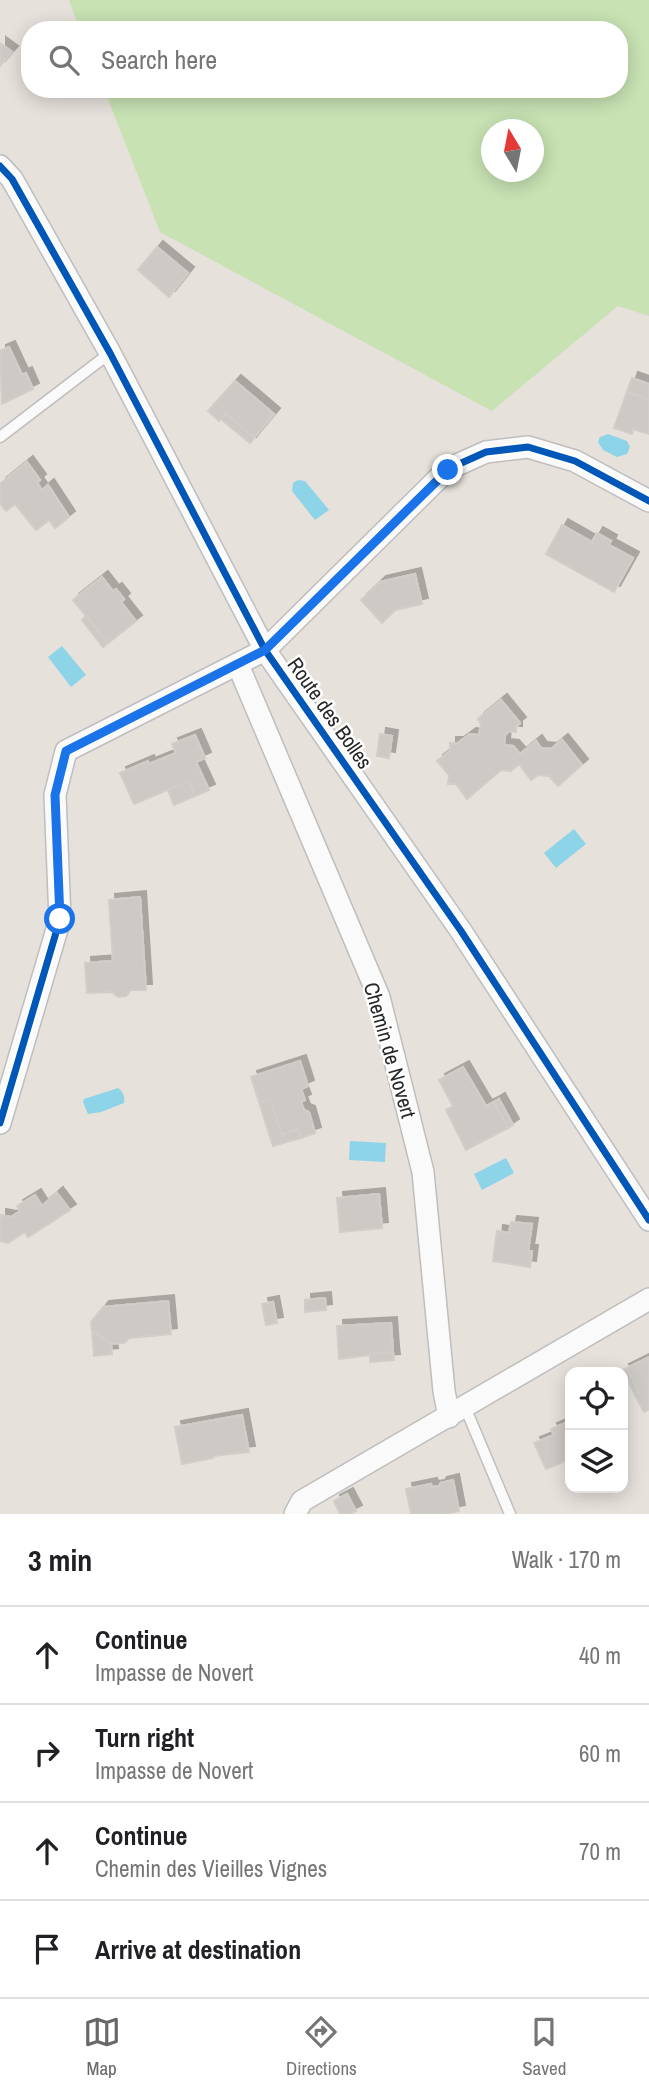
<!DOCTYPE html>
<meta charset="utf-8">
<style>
:root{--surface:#fff;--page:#f2f2f2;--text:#202124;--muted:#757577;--line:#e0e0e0;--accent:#6a6866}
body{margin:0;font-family:"Archivo Narrow",sans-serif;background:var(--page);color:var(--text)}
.controls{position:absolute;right:21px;bottom:21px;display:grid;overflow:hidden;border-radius:14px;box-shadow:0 4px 18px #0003}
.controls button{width:63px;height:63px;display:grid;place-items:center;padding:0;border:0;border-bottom:2px solid var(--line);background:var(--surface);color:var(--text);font:35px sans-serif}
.compass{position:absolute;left:481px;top:119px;width:63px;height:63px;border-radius:50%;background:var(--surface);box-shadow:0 4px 18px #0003;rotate:350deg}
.stop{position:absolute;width:21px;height:21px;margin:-16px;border:5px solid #1a73e8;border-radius:50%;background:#fff}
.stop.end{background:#1a73e8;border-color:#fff;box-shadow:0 2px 7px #0008}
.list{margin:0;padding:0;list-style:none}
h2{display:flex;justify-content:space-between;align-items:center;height:91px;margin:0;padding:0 28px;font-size:30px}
h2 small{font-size:23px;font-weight:400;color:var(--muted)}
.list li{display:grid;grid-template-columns:46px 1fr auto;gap:21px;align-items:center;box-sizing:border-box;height:98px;padding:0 28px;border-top:2px solid var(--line)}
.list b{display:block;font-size:26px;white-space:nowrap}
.list p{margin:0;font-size:23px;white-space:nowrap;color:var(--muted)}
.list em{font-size:23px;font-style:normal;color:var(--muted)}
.icon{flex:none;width:38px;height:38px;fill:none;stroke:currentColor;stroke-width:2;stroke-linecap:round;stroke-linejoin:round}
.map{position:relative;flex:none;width:649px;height:1514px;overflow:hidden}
.search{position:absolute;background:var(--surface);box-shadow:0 4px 18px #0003;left:21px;right:21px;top:21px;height:77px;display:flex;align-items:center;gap:18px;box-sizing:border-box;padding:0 24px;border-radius:28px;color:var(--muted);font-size:26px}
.sheet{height:483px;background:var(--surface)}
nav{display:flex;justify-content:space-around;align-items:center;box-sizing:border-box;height:98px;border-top:2px solid var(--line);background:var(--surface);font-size:19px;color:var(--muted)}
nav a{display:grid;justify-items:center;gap:4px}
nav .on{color:var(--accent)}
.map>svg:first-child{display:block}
.green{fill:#c8e2b3;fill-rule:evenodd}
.water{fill:#8ed4e8}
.building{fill:#cdc9c5;stroke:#d1cdc8;stroke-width:2;filter:url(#shadow)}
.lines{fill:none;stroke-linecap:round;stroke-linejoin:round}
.service-casing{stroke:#bfbdbd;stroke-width:13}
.minor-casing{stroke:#bfbdbd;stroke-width:24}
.service{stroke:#fbfafa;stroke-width:10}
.minor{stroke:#fbfafa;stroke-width:21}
.cycleway-casing{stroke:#fff;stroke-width:11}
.cycleway{stroke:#0057b8;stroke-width:7}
.route{stroke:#1a73e8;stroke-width:9}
.labels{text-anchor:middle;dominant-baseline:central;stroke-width:5;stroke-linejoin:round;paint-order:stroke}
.street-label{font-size:21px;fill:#272727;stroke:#fff}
</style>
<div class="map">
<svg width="649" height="1514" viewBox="0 0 649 1514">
<defs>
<filter id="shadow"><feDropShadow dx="6" dy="-6" stdDeviation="0" flood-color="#0004"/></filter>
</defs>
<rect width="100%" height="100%" fill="#e6e1db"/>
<path class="green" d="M69 0H649V316L618 306 492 411 160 232 104 89H619V30H80ZM491 130H534V172H491Z"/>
<g class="water">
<path d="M608 434 627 441 630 447 627 454 617 457 603 450 598 442 600 437Z"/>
<path d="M298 480 305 481 329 510 315 520 292 491 293 483Z"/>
<path d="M62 646 86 675 71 687 48 657Z"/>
<path d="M574 829 586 844 556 868 544 853Z"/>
<path d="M118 1088C123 1091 125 1097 124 1103L101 1112 88 1114 83 1102 84 1099Z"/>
<path d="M350 1141 386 1143 385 1162 349 1160Z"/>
<path d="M506 1158 514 1173 482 1190 474 1174Z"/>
</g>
<g class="building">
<path d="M0 43 12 52 0 66Z"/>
<path d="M157 247 188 273 169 297 138 270Z"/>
<path d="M9 347 22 375 26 373 33 389 2 404 0 351Z"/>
<path d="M632 378 649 384V400L627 392Z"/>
<path d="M235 381 274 414 254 438 226 413 219 421 208 411Z"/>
<path d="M627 392 649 400V434L633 429 632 434 614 428Z"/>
<path d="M226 413 254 438 250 443 221 419Z"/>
<path d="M27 462 40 480 37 483 42 490 48 485 69 517 55 528 49 520 36 530 15 504 6 511 0 504V484Z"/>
<path d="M562 525 592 542 597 533 611 541 609 545 633 558 614 592 546 554Z"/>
<path d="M415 574 422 604 395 610 382 623 361 600 380 582Z"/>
<path d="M102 577 113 591 116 589 124 599 121 602 136 621 108 643 73 600Z"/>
<path d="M86 616 108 643 103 647 82 620Z"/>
<path d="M501 700 520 723 516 726V732L509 731 505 735 504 745 513 746 520 754 536 741 541 748 551 749 562 740 582 765 558 786 549 776 538 775 531 780 519 764 511 771 501 770 467 799 456 784H448L449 775 437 761 450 751V743H458L470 734 479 735 481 724 478 719Z"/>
<path d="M380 734 392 736 389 758 377 756Z"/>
<path d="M195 735 205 758 196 762 209 790 195 796 189 781 134 804 120 773 148 761 149 764 176 753 172 744Z"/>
<path d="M189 781 195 796 174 805 168 790Z"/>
<path d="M140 897 146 990H131L126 996 118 997 112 992 87 993 85 963 113 961 109 900Z"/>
<path d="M300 1061 308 1086 301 1089 305 1100 301 1102 304 1110 309 1112 315 1133 301 1138 298 1129 282 1135 270 1099 259 1102 251 1077Z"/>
<path d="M463 1067 486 1106 494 1102 508 1128 466 1150 446 1110 453 1106 439 1080Z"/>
<path d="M270 1099 282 1135 298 1129 301 1138 273 1146 259 1102Z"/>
<path d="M499 1099 513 1125 508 1128 494 1102Z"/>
<path d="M57 1193 70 1210 28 1237 25 1232 8 1243 0 1241V1215L11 1217 20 1211 17 1206 35 1195 42 1206Z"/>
<path d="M379 1194 382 1228 340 1232 337 1198Z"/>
<path d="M511 1222 532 1224 528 1251H532L530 1267 493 1261 497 1231 509 1233Z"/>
<path d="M325 1298 326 1310 305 1312V1300Z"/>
<path d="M168 1301 171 1334 129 1338 124 1343 111 1344 92 1330 91 1322 103 1307Z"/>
<path d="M273 1302 277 1323 266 1325 262 1304Z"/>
<path d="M391 1323 393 1352 339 1359 337 1326Z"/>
<path d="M92 1330 111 1344 112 1354 94 1356Z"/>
<path d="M393 1352 394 1360 370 1362V1354Z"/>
<path d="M649 1357V1409L644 1412 635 1395 639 1393 627 1368Z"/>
<path d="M627 1368 639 1393 635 1395 623 1370Z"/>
<path d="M242 1415 249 1452 213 1456V1458L182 1464 175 1427Z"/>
<path d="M570 1421V1459L546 1469 534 1443 554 1435 551 1429Z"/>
<path d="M453 1480 459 1511 446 1514H411L406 1489 431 1484 432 1487 439 1486 441 1483Z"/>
<path d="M347 1494 356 1511 350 1514H340L334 1501Z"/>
</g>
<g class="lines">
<g class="service-casing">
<g id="service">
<path d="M0 437 110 353"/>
<path d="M465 1407 510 1514"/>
</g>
</g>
<g class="minor-casing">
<g id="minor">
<path d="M0 166 12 179 110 353 265 650 461 931 649 1220"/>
<path d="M238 665 379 997 423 1172 444 1391 449 1417"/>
<path d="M0 1123 60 919 55 795 66 751 265 650 448 469 486 452 528 447 575 461 649 501"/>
<path d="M295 1514 302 1501 649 1299"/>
</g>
</g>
<use href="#service" class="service"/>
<use href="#minor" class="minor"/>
<g class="cycleway-casing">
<g id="cycleway">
<path d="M0 166 12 179 110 353 265 650 461 931 649 1220"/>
<path d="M0 1123 60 919 55 795 66 751 265 650 448 469 486 452 528 447 575 461 649 501"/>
</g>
</g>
<use href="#cycleway" class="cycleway"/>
</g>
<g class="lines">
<path class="route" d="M60 919 55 795 66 751 265 650 448 470"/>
</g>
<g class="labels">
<g class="street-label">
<text transform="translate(330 713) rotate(55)">Route des Bolles</text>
<text transform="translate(390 1050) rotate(74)">Chemin de Novert</text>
</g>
</g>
</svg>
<div class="controls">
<button><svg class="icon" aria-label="locate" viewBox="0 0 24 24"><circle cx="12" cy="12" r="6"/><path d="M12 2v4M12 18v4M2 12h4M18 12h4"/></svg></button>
<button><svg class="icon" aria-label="layers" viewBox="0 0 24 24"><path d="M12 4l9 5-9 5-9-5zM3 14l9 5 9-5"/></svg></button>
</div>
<svg class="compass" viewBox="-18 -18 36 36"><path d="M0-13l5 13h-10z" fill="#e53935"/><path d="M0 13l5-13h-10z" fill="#757577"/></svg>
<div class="stop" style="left:60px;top:919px"></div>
<div class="stop end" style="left:448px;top:470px"></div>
<div class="search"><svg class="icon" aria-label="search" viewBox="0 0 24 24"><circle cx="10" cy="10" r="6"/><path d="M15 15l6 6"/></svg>Search here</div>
</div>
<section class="sheet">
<h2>3 min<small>Walk · 170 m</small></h2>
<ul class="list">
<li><svg class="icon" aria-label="ahead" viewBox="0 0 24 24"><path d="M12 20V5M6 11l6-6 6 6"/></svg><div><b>Continue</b><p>Impasse de Novert</p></div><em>40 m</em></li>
<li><svg class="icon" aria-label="right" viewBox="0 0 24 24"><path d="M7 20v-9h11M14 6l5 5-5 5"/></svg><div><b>Turn right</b><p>Impasse de Novert</p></div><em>60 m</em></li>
<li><svg class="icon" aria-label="ahead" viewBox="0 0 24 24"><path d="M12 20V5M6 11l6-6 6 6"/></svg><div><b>Continue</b><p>Chemin des Vieilles Vignes</p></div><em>70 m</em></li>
<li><svg class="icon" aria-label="arrive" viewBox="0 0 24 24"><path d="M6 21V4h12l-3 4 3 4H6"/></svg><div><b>Arrive at destination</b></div></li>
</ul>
</section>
<nav>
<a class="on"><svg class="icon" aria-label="map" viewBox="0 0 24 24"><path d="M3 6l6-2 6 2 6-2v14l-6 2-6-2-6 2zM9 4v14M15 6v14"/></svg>Map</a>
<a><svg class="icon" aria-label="directions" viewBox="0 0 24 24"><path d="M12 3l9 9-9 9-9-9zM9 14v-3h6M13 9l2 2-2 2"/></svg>Directions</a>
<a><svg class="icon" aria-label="saved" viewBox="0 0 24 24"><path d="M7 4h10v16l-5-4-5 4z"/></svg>Saved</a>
</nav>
